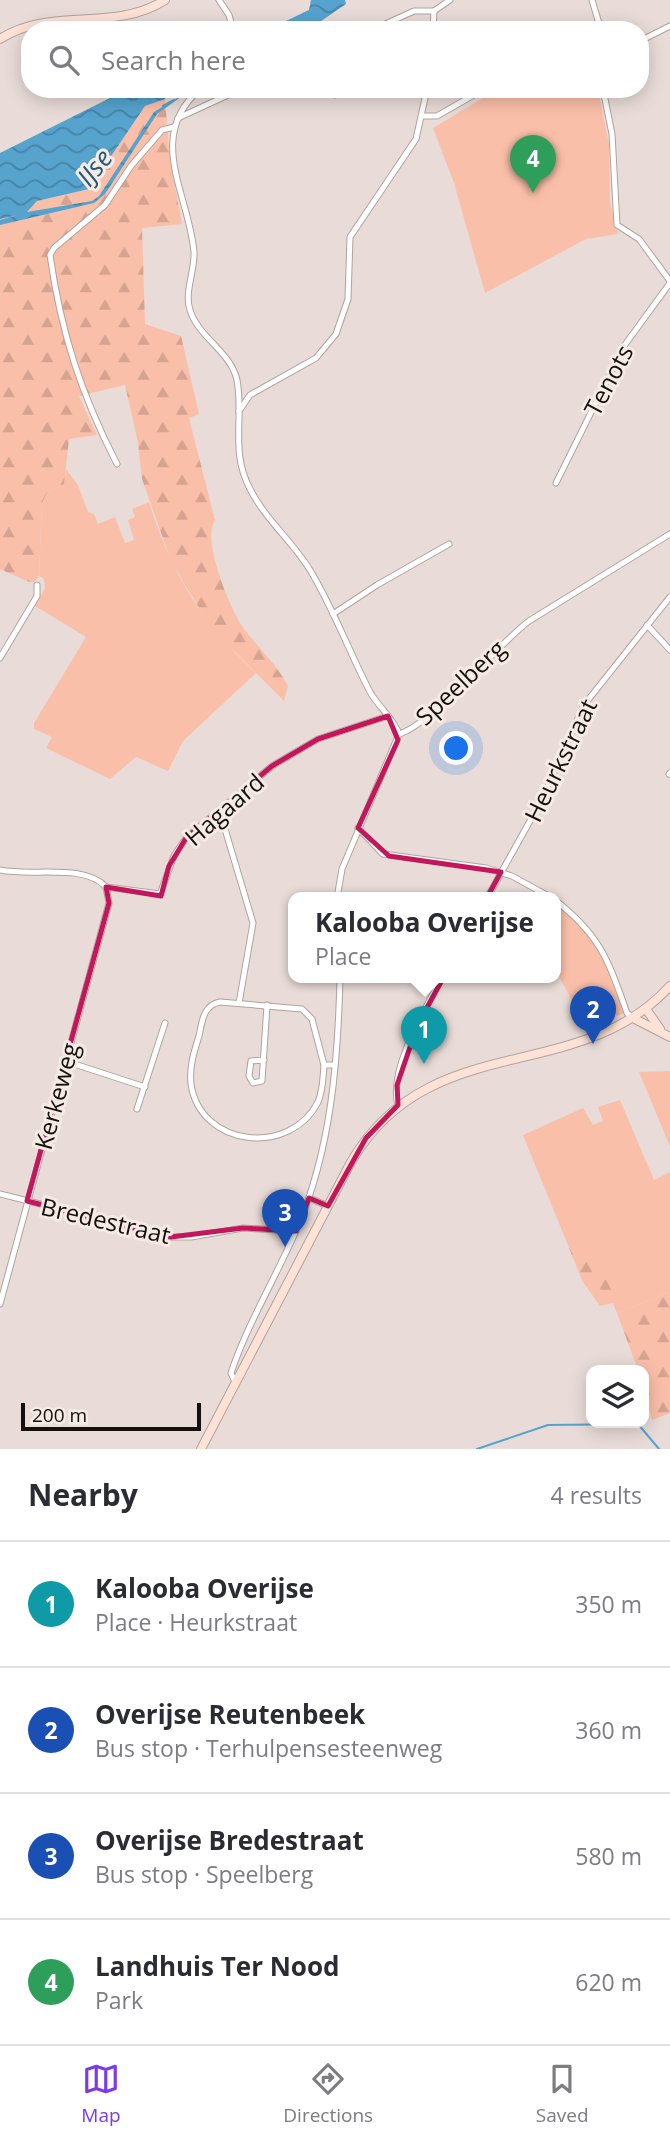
<!DOCTYPE html>
<meta charset="utf-8">
<style>
:root{--surface:#fff;--page:#f7f7f7;--text:#2b2b33;--muted:#7c7c81;--line:#e1e1e2;--accent:#7c3aed}
body{margin:0;font-family:"Open Sans",sans-serif;background:var(--page);color:var(--text)}
.controls{position:absolute;right:21px;bottom:21px;display:grid;overflow:hidden;border-radius:14px;box-shadow:0 4px 18px #0003}
.controls button{width:63px;height:63px;display:grid;place-items:center;padding:0;border:0;border-bottom:2px solid var(--line);background:var(--surface);color:var(--text);font:35px sans-serif}
.scale{position:absolute;left:21px;bottom:18px;width:180px;box-sizing:border-box;padding-left:7px;border:4px solid #14100e;border-top:0;font-size:19px;line-height:24px;white-space:nowrap;color:#14100e;-webkit-text-stroke:5px #f6eae5;paint-order:stroke}
.you{position:absolute;left:457px;top:749px;width:24px;height:24px;margin:-18px;border:5px solid #fff;border-radius:50%;background:#1a73e8;box-shadow:0 0 0 10px #1a73e833}
.badge{display:grid;place-items:center;width:46px;height:46px;border-radius:50%;background:var(--accent);color:#fff;font-size:23px;font-weight:700}
.pin{position:absolute;translate:-50% -58px;filter:drop-shadow(0 2px 4px #0008)}
.pin::after{content:'';position:absolute;top:37px;width:24px;height:21px;background:inherit;clip-path:polygon(0 0,100% 0,50% 100%)}
.popup{position:absolute;left:288px;top:892px;width:273px;height:91px;box-sizing:border-box;display:grid;place-content:center;border-radius:14px;background:var(--surface);filter:drop-shadow(0 2px 5px #0005);font-size:23px;white-space:nowrap;color:var(--muted)}
.popup b{font-size:26px;color:var(--text)}
.popup::after{content:'';position:absolute;left:50%;top:100%;margin-left:-14px;border:14px solid transparent;border-top-color:var(--surface)}
.list{margin:0;padding:0;list-style:none}
h2{display:flex;justify-content:space-between;align-items:center;height:91px;margin:0;padding:0 28px;font-size:30px}
h2 small{font-size:23px;font-weight:400;color:var(--muted)}
.list li{display:grid;grid-template-columns:46px 1fr auto;gap:21px;align-items:center;box-sizing:border-box;height:126px;padding:0 28px;border-top:2px solid var(--line)}
.list b{display:block;font-size:26px;white-space:nowrap}
.list p{margin:0;font-size:23px;white-space:nowrap;color:var(--muted)}
.list em{font-size:23px;font-style:normal;color:var(--muted)}
.icon{flex:none;width:38px;height:38px;fill:none;stroke:currentColor;stroke-width:2;stroke-linecap:round;stroke-linejoin:round}
.map{position:relative;flex:none;width:670px;height:1449px;overflow:hidden}
.search{position:absolute;background:var(--surface);box-shadow:0 4px 18px #0003;left:21px;right:21px;top:21px;height:77px;display:flex;align-items:center;gap:18px;box-sizing:border-box;padding:0 24px;border-radius:28px;color:var(--muted);font-size:26px}
.sheet{height:595px;background:var(--surface)}
nav{display:flex;justify-content:space-around;align-items:center;box-sizing:border-box;height:98px;border-top:2px solid var(--line);background:var(--surface);font-size:19px;color:var(--muted)}
nav a{display:grid;justify-items:center;gap:4px}
nav .on{color:var(--accent)}
.map>svg:first-child{display:block}
.green{fill:#fabfa9}
.forest{fill:url(#forest-firs)}
.water{fill:url(#water-waves)}
.lines{fill:none;stroke-linecap:round;stroke-linejoin:round}
.stream{stroke:#56a3ce;stroke-width:2}
.street-casing{stroke:#afa39e;stroke-width:7}
.secondary-casing{stroke:#afa39e;stroke-width:10}
.street{stroke:#fff;stroke-width:5}
.secondary{stroke:#fee2d6;stroke-width:8}
.marked{fill:none;stroke:#c2185b;stroke-width:5;stroke-linejoin:round}
.labels{text-anchor:middle;dominant-baseline:central;stroke-width:6;stroke-linejoin:round;paint-order:stroke}
.street-label{font-size:24px;fill:#14100e;stroke:#f6eae5}
.water-label{font-size:26px;font-style:italic;fill:#215b79;stroke:#f6eae5}
</style>
<div class="map">
<svg width="670" height="1449" viewBox="0 0 670 1449">
<defs>
<pattern id="forest-firs" width="22" height="20" patternUnits="userSpaceOnUse" patternTransform="scale(1.75)"><rect width="22" height="20" fill="#fabfa9"/><path d="M5 1l3.5 6h-7zM16 11l3.5 6h-7z" fill="#d5a390"/></pattern>
<pattern id="water-waves" width="16" height="10" patternUnits="userSpaceOnUse" patternTransform="scale(1.75)"><rect width="16" height="10" fill="#56a3ce"/><path d="M0 5q4-4 8 0t8 0" fill="none" stroke="#4683a6"/></pattern>
</defs>
<rect width="100%" height="100%" fill="#e9dcd8"/>
<g class="green">
<path d="M498 89H598L609 144 610 203 618 234 586 239 485 293 454 183 433 128Z"/>
<path d="M66 469 78 485 88 512 94 514 98 524 115 517 125 543 134 540 128 520 135 517 132 509 149 502C171 573 202 623 256 673L183 741 168 771 136 757 110 779 46 748 52 737 34 729V723L86 637 35 606 45 588 44 579 39 576 42 503 47 493 64 484Z"/>
<path d="M555 902C598 938 606 963 625 1013L586 1027 555 969Z"/>
<path d="M670 1071V1147L639 1072Z"/>
<path d="M620 1100 654 1180 670 1172V1292L617 1313 613 1303 600 1306 583 1282 523 1135 583 1108 593 1125 603 1121 598 1107Z"/>
</g>
<g class="forest">
<path d="M165 99 170 158 182 224 142 228 145 324 181 336 199 414 189 418 215 520C201 539 230 608 242 626 257 647 276 663 288 686L284 701 211 628 171 561 142 479 138 443 125 385 79 396 97 435 69 439 64 484 47 493 42 503 39 576 34 582H29L0 569V219L25 213 37 201 89 189 145 106Z"/>
<path d="M590 1241 614 1296 604 1299 599 1286 583 1282 569 1248Z"/>
<path d="M670 1292V1413L652 1420 644 1391V1370H638L617 1313Z"/>
</g>
<g class="water">
<path d="M311 0H345L346 4 308 30H267L309 10Z"/>
<path d="M128 89 168 91 165 99 145 106 89 189 37 201 27 212 92 201 99 196 154 112 192 89 157 114 105 194 94 203 0 225V220L18 215 0 219V153Z"/>
</g>
<g class="lines">
<g class="stream">
<path d="M163 106 174 100"/>
<path d="M477 1449 548 1425 638 1424 659 1449"/>
</g>
<g class="street-casing">
<g id="street">
<path d="M219 0 229 15 233 30"/>
<path d="M592 0 601 30"/>
<path d="M434 11 450 0"/>
<path d="M372 30 414 11H434"/>
<path d="M433 30 434 11"/>
<path d="M640 41 670 26"/>
<path d="M200 89C145 137 189 194 194 252 195 271 184 292 190 310 198 337 231 352 237 380 244 418 230 451 250 489 265 519 293 542 310 570 333 608 349 651 369 690 377 706 393 717 399 734"/>
<path d="M603 89 612 134 617 225 639 239 670 281"/>
<path d="M335 95 350 89"/>
<path d="M423 116H437L484 89"/>
<path d="M178 118 241 89"/>
<path d="M239 411 250 395 316 358 336 334 348 299 350 237 416 139 427 89"/>
<path d="M117 464C81 394 61 333 50 255L54 248 105 205 131 166 162 130 174 127"/>
<path d="M556 483 624 346 670 283"/>
<path d="M333 614 377 585 449 544"/>
<path d="M647 625 670 650"/>
<path d="M0 658 37 596V585"/>
<path d="M399 734C430 726 498 644 529 621L670 534"/>
<path d="M669 774 670 773"/>
<path d="M219 809 253 923 239 1003"/>
<path d="M358 828 383 854 486 868 512 876 552 898"/>
<path d="M0 870C31 877 85 863 106 887L160 894 174 856 186 838 272 766 318 739 388 716"/>
<path d="M337 898 342 869 399 734"/>
<path d="M487 898 540 803 584 705 670 597"/>
<path d="M555 900C601 936 608 960 627 1013L632 1017"/>
<path d="M264 1060 251 1061 249 1076 253 1083 262 1081 267 1005"/>
<path d="M65 1061 145 1087"/>
<path d="M324 1065C323 1077 323 1091 318 1102 290 1157 200 1147 191 1084 189 1067 194 1052 199 1036 202 1022 203 1005 220 1002L302 1009 312 1019 324 1065H334"/>
<path d="M398 1105C388 1070 425 1009 442 978"/>
<path d="M137 1109 165 1023"/>
<path d="M0 1194 171 1237H191L243 1228 296 1231"/>
<path d="M309 1198 328 1206"/>
<path d="M0 1304 109 903 106 887"/>
<path d="M236 1384 231 1373C248 1322 277 1276 298 1226 331 1149 338 1061 340 978"/>
</g>
</g>
<g class="secondary-casing">
<g id="secondary">
<path d="M0 39C51 6 113 33 165 0"/>
<path d="M646 1009 660 1029"/>
<path d="M633 1018 670 1037"/>
<path d="M201 1449 351 1162C430 1027 578 1087 670 986"/>
</g>
</g>
<use href="#street" class="street"/>
<use href="#secondary" class="secondary"/>
</g>
<path class="marked" d="M388 716 398 740 358 828 389 856 501 872 418 1024 397 1085 398 1105 366 1138 328 1206 309 1198 296 1231 243 1228 171 1237 27 1201 109 903 106 887 161 896 169 866 186 838 272 766 318 739Z"/>
<g class="labels">
<g class="street-label">
<text transform="translate(608 380) rotate(-62)">Tenots</text>
<text transform="translate(460 682) rotate(-43)">Speelberg</text>
<text transform="translate(560 760) rotate(-64)">Heurkstraat</text>
<text transform="translate(224 809) rotate(-41)">Hagaard</text>
<text transform="translate(56 1096) rotate(-75)">Kerkeweg</text>
<text transform="translate(106 1220) rotate(13)">Bredestraat</text>
</g>
<g class="water-label">
<text transform="translate(94 167) rotate(-51)">IJse</text>
</g>
</g>
</svg>
<div class="controls">
<button><svg class="icon" aria-label="layers" viewBox="0 0 24 24"><path d="M12 4l9 5-9 5-9-5zM3 14l9 5 9-5"/></svg></button>
</div>
<div class="scale">200 m</div>
<div class="you"></div>
<div class="pin badge" style="left:424px;top:1064px;background:#0f9aa8">1</div>
<div class="popup"><b>Kalooba Overijse</b>Place</div>
<div class="pin badge" style="left:593px;top:1044px;background:#1a4fb4">2</div>
<div class="pin badge" style="left:285px;top:1247px;background:#1a4fb4">3</div>
<div class="pin badge" style="left:533px;top:193px;background:#2e9e5b">4</div>
<div class="search"><svg class="icon" aria-label="search" viewBox="0 0 24 24"><circle cx="10" cy="10" r="6"/><path d="M15 15l6 6"/></svg>Search here</div>
</div>
<section class="sheet">
<h2>Nearby<small>4 results</small></h2>
<ul class="list">
<li><span class="badge" style="background:#0f9aa8">1</span><div><b>Kalooba Overijse</b><p>Place · Heurkstraat</p></div><em>350 m</em></li>
<li><span class="badge" style="background:#1a4fb4">2</span><div><b>Overijse Reutenbeek</b><p>Bus stop · Terhulpensesteenweg</p></div><em>360 m</em></li>
<li><span class="badge" style="background:#1a4fb4">3</span><div><b>Overijse Bredestraat</b><p>Bus stop · Speelberg</p></div><em>580 m</em></li>
<li><span class="badge" style="background:#2e9e5b">4</span><div><b>Landhuis Ter Nood</b><p>Park</p></div><em>620 m</em></li>
</ul>
</section>
<nav>
<a class="on"><svg class="icon" aria-label="map" viewBox="0 0 24 24"><path d="M3 6l6-2 6 2 6-2v14l-6 2-6-2-6 2zM9 4v14M15 6v14"/></svg>Map</a>
<a><svg class="icon" aria-label="directions" viewBox="0 0 24 24"><path d="M12 3l9 9-9 9-9-9zM9 14v-3h6M13 9l2 2-2 2"/></svg>Directions</a>
<a><svg class="icon" aria-label="saved" viewBox="0 0 24 24"><path d="M7 4h10v16l-5-4-5 4z"/></svg>Saved</a>
</nav>
